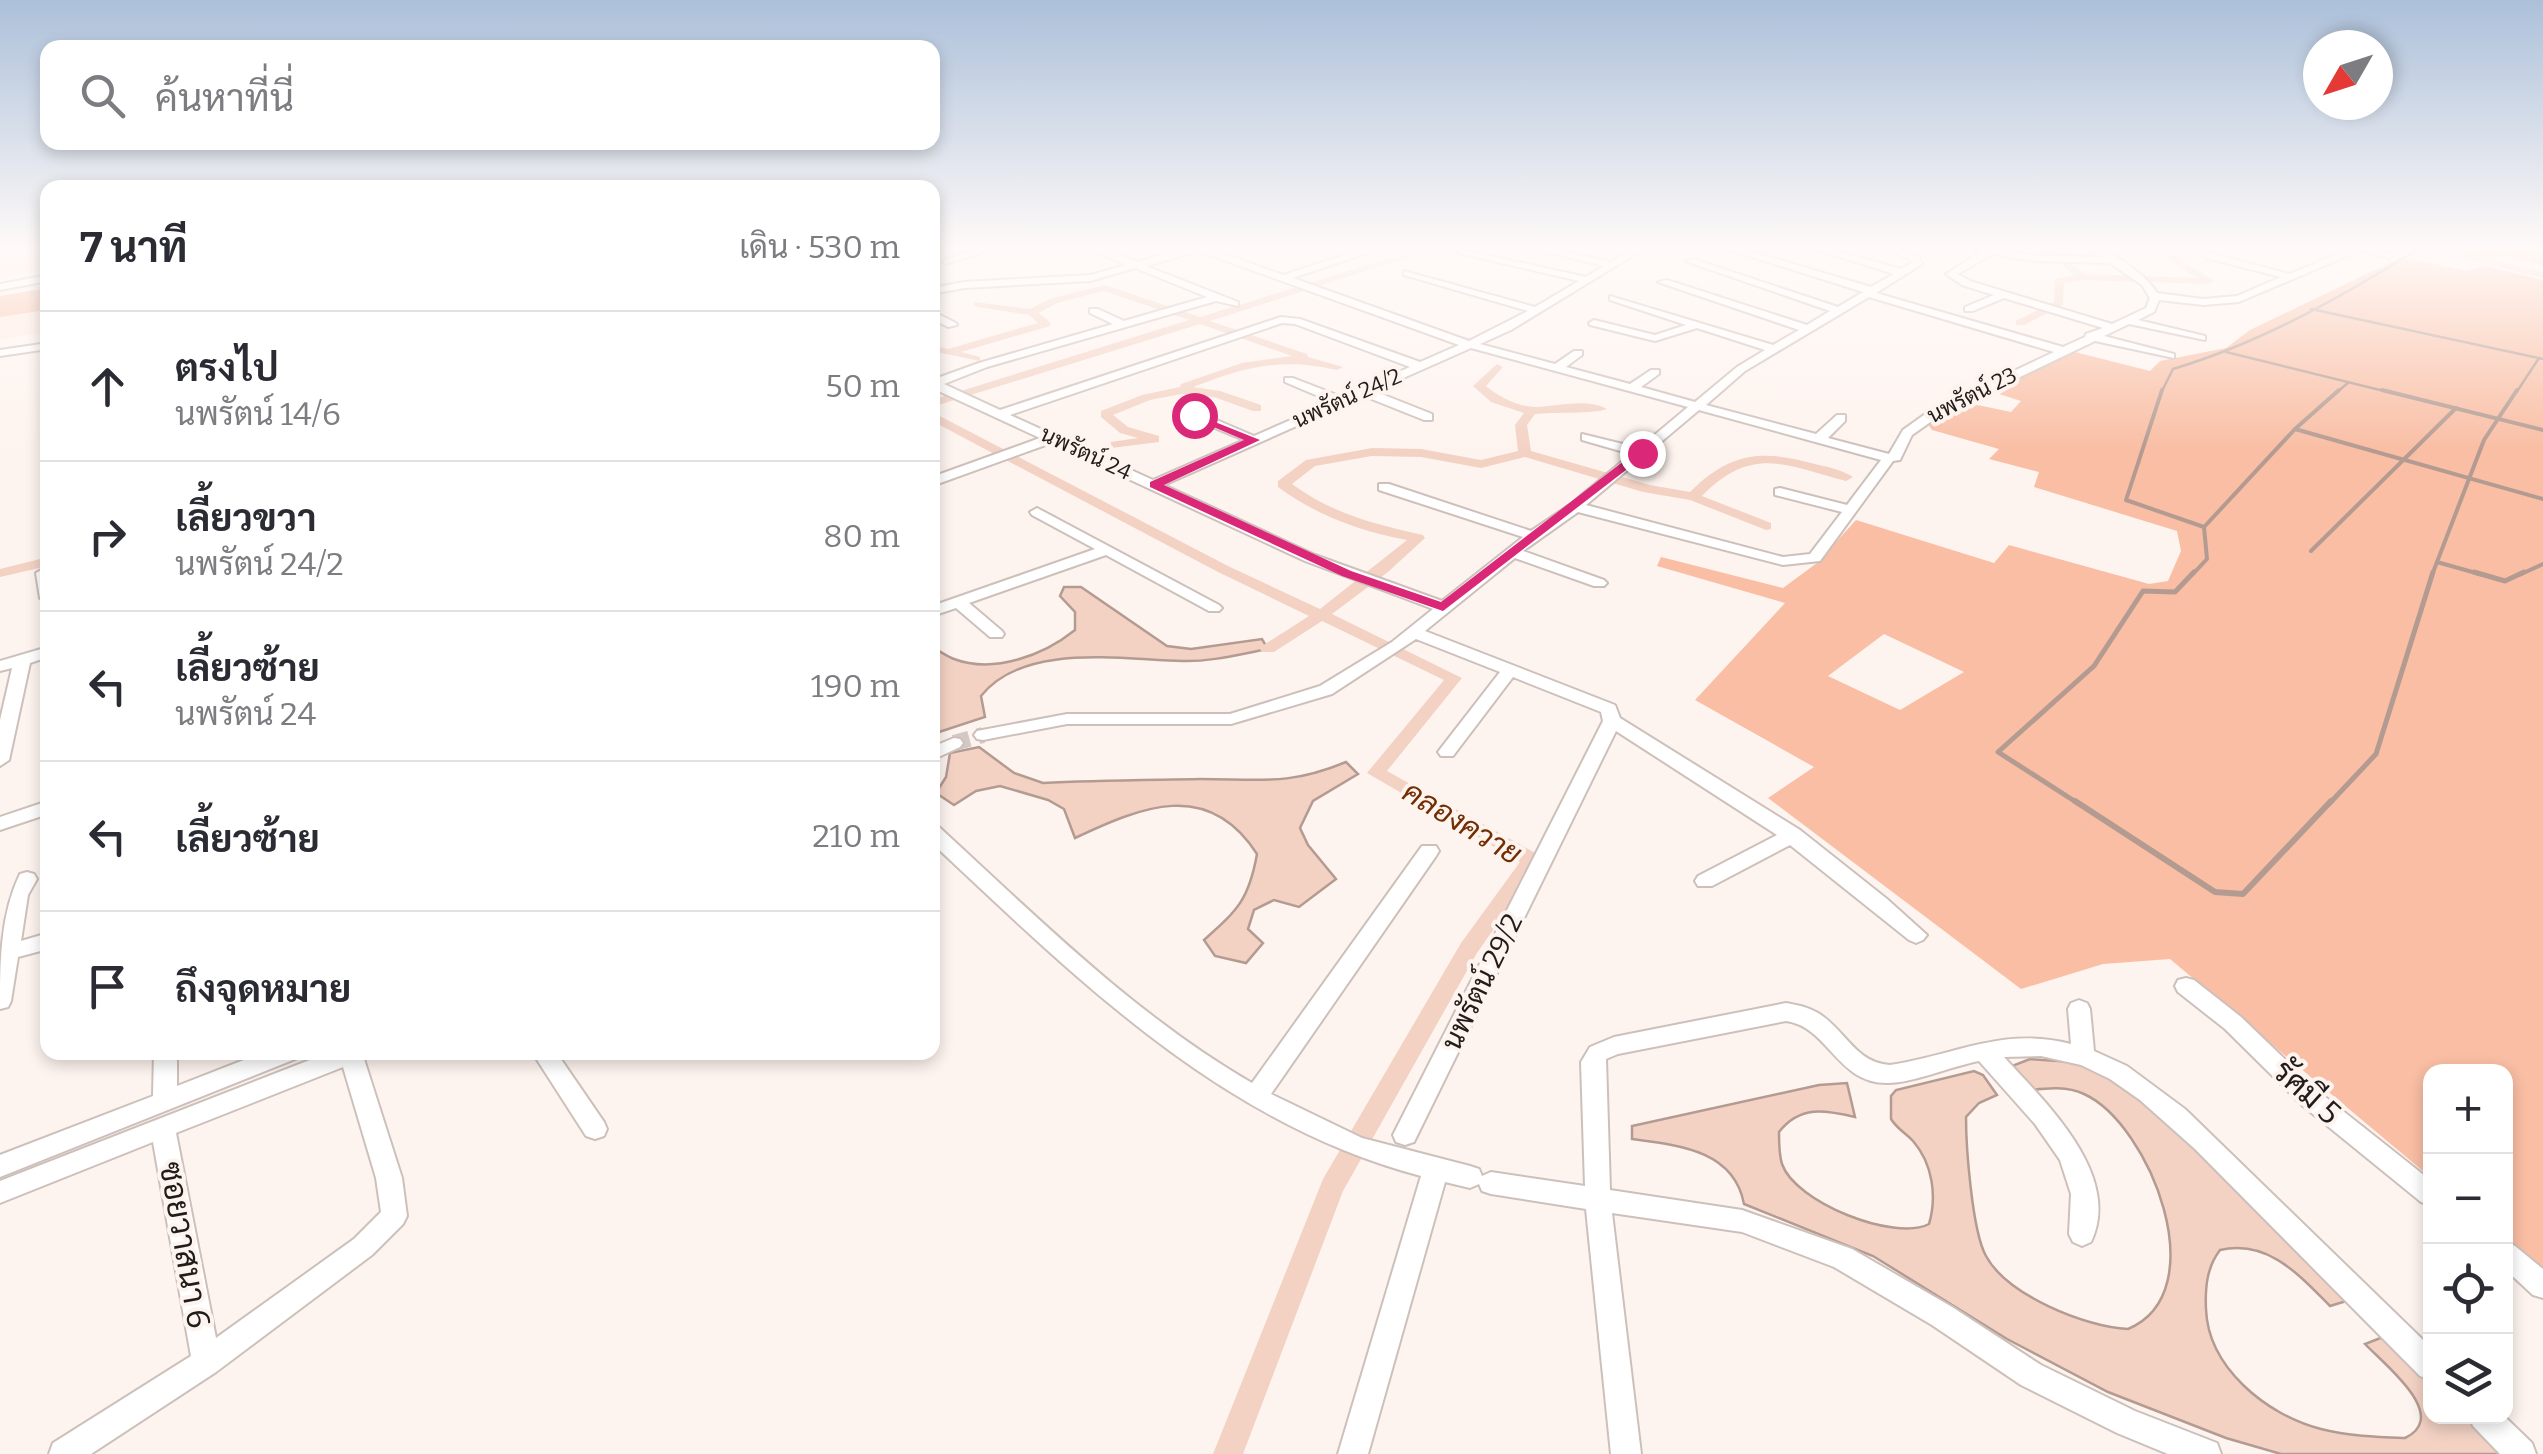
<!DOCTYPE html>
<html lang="th">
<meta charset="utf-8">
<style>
:root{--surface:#fff;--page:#f7f7f7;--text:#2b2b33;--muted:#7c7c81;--line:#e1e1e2}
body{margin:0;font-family:Bitter,Sarabun,serif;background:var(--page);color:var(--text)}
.controls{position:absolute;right:30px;bottom:30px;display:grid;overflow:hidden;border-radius:20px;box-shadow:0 5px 15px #0003}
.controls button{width:90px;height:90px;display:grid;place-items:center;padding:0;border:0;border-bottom:2px solid var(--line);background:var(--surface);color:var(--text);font:50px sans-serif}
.compass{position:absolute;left:2303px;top:30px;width:90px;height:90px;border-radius:50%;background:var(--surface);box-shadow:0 5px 15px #0003;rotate:231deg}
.stop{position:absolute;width:30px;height:30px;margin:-22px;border:8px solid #db2777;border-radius:50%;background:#fff}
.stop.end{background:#db2777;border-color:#fff;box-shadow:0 2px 10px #0008}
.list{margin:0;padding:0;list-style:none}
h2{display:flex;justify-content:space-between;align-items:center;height:130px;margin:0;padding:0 40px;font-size:42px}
h2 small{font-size:32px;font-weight:400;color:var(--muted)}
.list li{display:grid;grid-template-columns:65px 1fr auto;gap:30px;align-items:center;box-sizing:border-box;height:150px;padding:0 40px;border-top:2px solid var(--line)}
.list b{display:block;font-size:38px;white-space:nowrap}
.list p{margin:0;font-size:32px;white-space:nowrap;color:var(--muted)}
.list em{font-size:32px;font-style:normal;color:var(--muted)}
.icon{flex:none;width:55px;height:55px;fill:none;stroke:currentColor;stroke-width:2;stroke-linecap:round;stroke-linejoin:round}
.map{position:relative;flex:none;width:2543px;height:1454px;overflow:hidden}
.search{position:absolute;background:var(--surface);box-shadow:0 5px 15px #0003;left:40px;top:40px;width:900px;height:110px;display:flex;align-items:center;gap:25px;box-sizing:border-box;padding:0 35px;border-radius:20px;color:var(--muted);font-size:38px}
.panel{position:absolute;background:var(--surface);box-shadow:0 5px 15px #0003;left:40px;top:180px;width:900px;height:880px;border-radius:20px}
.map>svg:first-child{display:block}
.built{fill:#ffeae1}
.green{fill:#f9bea4;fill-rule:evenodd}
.water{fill:#f3d2c4;stroke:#b49b91;stroke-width:2.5}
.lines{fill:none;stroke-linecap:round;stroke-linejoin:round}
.stream-far3{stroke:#b49b91;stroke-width:2.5}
.stream-far2{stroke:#b49b91;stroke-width:4}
.stream-far1{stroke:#b49b91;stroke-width:5}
.stream{stroke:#b49b91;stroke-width:6}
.canal{fill:#f3d2c4;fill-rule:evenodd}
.minor-tunnel{stroke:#d2c9c4;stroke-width:16;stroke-dasharray:16 9;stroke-linecap:butt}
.minor-casing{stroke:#cdc0bb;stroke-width:4}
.minor{fill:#fff;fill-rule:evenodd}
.route{fill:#db2777}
.labels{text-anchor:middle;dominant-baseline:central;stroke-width:8;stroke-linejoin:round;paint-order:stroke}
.far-street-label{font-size:22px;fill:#201c1a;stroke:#fef4ef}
.street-label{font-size:28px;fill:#201c1a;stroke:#fef4ef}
.water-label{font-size:30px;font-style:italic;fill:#722d03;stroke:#fef4ef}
.near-street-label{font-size:32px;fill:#201c1a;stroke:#fef4ef}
</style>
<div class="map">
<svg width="2543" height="1454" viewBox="0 0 2543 1454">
<rect width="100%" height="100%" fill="#fef4ef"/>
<g class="built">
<path d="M22 247H47V269L0 278V253Z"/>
<path d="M47 310V332L0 339V317Z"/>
</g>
<g class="green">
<path d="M2428 247H2520L2543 252V265L2501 255 2489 262Z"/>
<path d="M2402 257 2466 271 2485 266 2543 280V1270L2506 1240V1072H2430V1177L2170 959 2103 964 2021 989 1768 798 1814 767 1695 700 1785 603 1657 566 1661 557 1783 588 1817 563 1856 520 1994 563 2009 545 2149 584 2168 581 2181 551 2177 531 2034 487 2039 472 1989 459 1999 449 1932 430 1928 424 1973 404 2011 412 2021 401 1993 392 2071 351 2150 371 2160 361 2226 348 2250 330ZM1884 634 1964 672 1900 710 1828 676Z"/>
<path d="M47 288V310L0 317V296Z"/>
</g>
<g class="water">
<path d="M1064 587H1081L1167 646 1191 649 1262 639 1268 649C1240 654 1211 662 1182 661 1122 660 1024 642 981 696L985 717 933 734V648C940 651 946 656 954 659 994 674 1044 655 1075 630V612L1060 596Z"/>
<path d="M979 747 1014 773 1043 783C1095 780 1148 780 1200 779 1260 779 1288 786 1346 762L1358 774 1313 801 1300 828 1308 845 1336 879 1299 907 1274 900 1254 910 1248 929 1263 943 1246 963 1215 956 1204 940C1238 910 1249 899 1257 854 1208 778 1141 807 1075 838L1064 809 1048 800 1000 786 976 791 954 805 936 793 946 777 950 753Z"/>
<path d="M2030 1059 2072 1062 2096 1071 2140 1095 2350 1300 2330 1306C2299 1275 2268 1239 2220 1250 2207 1267 2205 1287 2206 1309 2208 1367 2266 1415 2321 1429 2348 1436 2378 1437 2405 1438 2451 1416 2385 1365 2365 1344L2383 1337 2430 1379V1416L2469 1417 2505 1454H2281L2226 1438 2108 1392 2007 1339 1873 1256 1744 1204C1734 1150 1678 1145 1632 1139V1126L1819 1085 1847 1083 1855 1117C1825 1110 1800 1105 1779 1132 1779 1143 1779 1155 1782 1164 1795 1202 1894 1242 1929 1224 1937 1197 1933 1164 1913 1141 1906 1133 1897 1129 1891 1119V1096L1896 1090 1974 1071 1983 1075 1997 1095 1979 1103 1966 1117C1966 1146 1972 1231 1986 1256 2007 1295 2085 1327 2128 1329 2216 1292 2150 1124 2084 1094 2067 1086 2048 1088 2030 1090L2012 1066Z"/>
</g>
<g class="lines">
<g class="stream-far3">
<path d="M2311 309 2543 359"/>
<path d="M2226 352 2392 393"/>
<path d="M2161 393 2173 369C2260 343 2344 296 2421 247"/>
<path d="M2336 393 2349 382"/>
<path d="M2516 393 2539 358"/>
</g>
<g class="stream-far2">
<path d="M2162 390 2126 500 2204 527 2207 559 2192 575"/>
<path d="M2339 390 2295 429 2543 499"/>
<path d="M2382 390 2543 430"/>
<path d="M2205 526 2295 429"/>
<path d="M2311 551 2456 408"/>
<path d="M2437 562 2483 575"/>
<path d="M2432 575 2484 440 2517 390"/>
<path d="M2519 575 2543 564"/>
</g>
<g class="stream-far1">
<path d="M2474 572 2505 581 2524 572"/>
<path d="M2079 804 1998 752 2094 666 2143 591 2175 592 2194 572"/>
<path d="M2329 804 2376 754 2433 572"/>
</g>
<path class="stream" d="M2075 801 2215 892 2243 894 2331 801"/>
<g class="canal">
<path d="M1426 247H1441L1210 321 1307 354 1308 357 1343 367 1337 370C1281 357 1245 367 1193 387L1220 391 1261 405V411H1253L1214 397 1181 394 1150 400 1113 415 1128 427 1159 436V442L1111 448V442L1138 438 1120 433 1101 417V411L1142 395 1180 387 1181 384 1242 363 1292 356 1200 324 932 407V400L1189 320 1104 291 1057 303 1039 313 1050 322V326L961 352 980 357V361L932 351V345L948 349 1038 323 1029 315 978 307 974 306V302L1030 309 1049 299 1105 285 1200 317Z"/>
<path d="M2039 247H2050L2085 274 2197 278 2150 247H2162L2214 281 2209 284 2083 280 2064 283 2063 305 2024 325H2016V321L2054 302 2055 279 2075 275Z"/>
<path d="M2237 247H2269L2258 254Z"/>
<path d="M2418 247H2436L2543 272V278Z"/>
<path d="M1497 364 1503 367 1486 386C1499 397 1519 407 1536 407 1559 406 1587 398 1607 409 1596 414 1553 412 1535 414L1527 425 1531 451 1650 485 1690 492C1730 452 1761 449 1815 464 1828 467 1842 470 1853 477L1846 481C1786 465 1752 445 1702 496L1771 523V529L1766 530 1690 500 1643 492 1525 457 1481 468 1421 457 1372 456 1315 466 1292 484C1333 514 1374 524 1423 535L1425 538 1388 572 1332 614 1462 678 1387 771 1539 855 1542 860 1477 953 1343 1191 1243 1454H1213L1323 1179 1461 943 1520 862 1367 773 1444 680 1322 621 1274 652H1262L1260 649 1262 646 1309 616 1218 572 932 421V412L1228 566 1320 609 1407 540C1359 531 1318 516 1278 487V481L1306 460 1372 448 1421 449 1481 460 1518 451 1515 425 1524 413 1491 402 1473 386Z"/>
<path d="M48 557V566L0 577V569Z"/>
</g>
<path class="minor-tunnel" d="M954 743 983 735"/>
<g class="minor-casing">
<g id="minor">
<path d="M982 247H998L946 264 941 261Z"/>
<path d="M1085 247H1099L1137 262 1190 247H1206L1283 275 1370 247H1385L1293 278 1469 341 1528 311 1404 275V271L1535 307 1579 281 1459 253V249L1586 277 1604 266 1524 247H1543L1611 262 1635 247H1647L1511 330 1480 344 1555 364 1574 351H1582V355L1566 367 1630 384 1651 370H1659V374L1641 387 1695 402 1737 367 1765 350 1697 328 1655 341 1590 325 1589 323 1594 320 1655 335 1686 325 1610 300V296L1773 345 1799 330 1658 282 1667 280 1807 325 1830 311 1685 261 1693 259 1838 307 1863 292 1720 247H1736L1871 287 1894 274 1808 247H1824L1901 269 1912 263 1911 260 1883 247H1897L1918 256 1922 264 1876 293 2063 347 2085 337 2086 334 2103 328 2004 298 1973 311H1965V307L1994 295 1962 285 1946 274 1981 252 1964 247H1986L2032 255 2101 257 2088 247C2109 247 2147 276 2157 293L2203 299 2237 296 2281 277 2206 258V254L2209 253 2290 274 2353 247H2371L2394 255 2389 258 2361 250 2239 302 2203 305 2159 300 2154 312 2138 320 2205 336V340L2129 324 2104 336 2174 354V358L2095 341 1939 416 1912 435 1900 460 1893 461 1820 561 1783 565 1578 512 1523 551 1604 580 1607 583 1604 586H1594L1515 558 1425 631 1615 705 1620 718 1800 830 1887 899 1927 935 1923 940 1916 943 1909 940 1790 845 1712 886H1698L1695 881 1698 876 1777 835 1616 731 1414 1142 1405 1145 1396 1142 1393 1135 1603 721 1601 712 1513 677 1453 756H1441L1438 752 1441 748 1500 672 1416 639 1332 694 1231 724H1067L983 740 977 739 974 735 977 731 1067 714H1230L1320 686 1392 642 1433 609 1305 561 1051 443 932 486V477L1040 438 932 388V380L979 363 1113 324 1090 313V309H1098L1124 321 1207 297 1135 268 1090 281 964 288 932 294V288L964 282 1090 275 1126 265ZM1199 251 1459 345 1420 362 1300 319 1281 317 1000 410 944 384 987 367 1216 301 1238 306V302L1146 266ZM1992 254 2032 261 2110 263 2142 285 2150 298 2146 308 2112 324 1970 281 1958 274ZM1869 297 2054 352 1931 410 1903 430 1889 454 1828 438 1845 421V415H1837L1816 434 1706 405 1745 371ZM1282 323 1295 324 1410 367 1342 397 1293 378H1285V382L1332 402 1254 436 1198 412H1190V418L1244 440 1153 480 1010 415ZM1471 348 1688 407 1639 448 1582 434V440L1631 454 1571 504 1531 531 1389 484H1379V490L1523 537 1442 601 1315 555 1164 485 1364 396 1424 420H1432V414L1374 391ZM1699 410 1881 460 1847 505 1780 488 1775 489V495L1842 512 1810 554 1783 557 1586 505Z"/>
<path d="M48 275V281L0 290V284Z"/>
<path d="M932 311 956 323 957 325 948 327 932 319Z"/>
<path d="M48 343V349L0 356V350Z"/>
<path d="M1037 508 1219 605 1222 608 1219 611H1209L1106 555 969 603 1002 631 1004 634 1002 637H990L956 608 932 616V606L1095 549 1032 515 1030 512Z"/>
<path d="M43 569 48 570V602L40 598 36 573Z"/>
<path d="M48 647V657L30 663 9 760 0 766V720L12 668 0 671V661Z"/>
<path d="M954 738 960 739 963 743 960 747 932 760V747Z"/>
<path d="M48 801V814L0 830V817Z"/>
<path d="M932 826 939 827C1038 918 1136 1016 1252 1083L1422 846H1436L1439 851 1436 856 1271 1094 1362 1138 1470 1166 1479 1169 1482 1176 1491 1172 1585 1186 1581 1062 1590 1047 1614 1037 1786 1003C1797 1005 1808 1007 1818 1013 1845 1029 1855 1063 1890 1065 1953 1056 2004 1026 2071 1044L2068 1009 2071 1003 2079 1000 2087 1003 2090 1009 2094 1051 2127 1066 2185 1109 2421 1338 2430 1347V1380L2420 1376 2195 1149 2140 1100 2110 1079 2081 1065 2041 1056 2004 1057C2045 1102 2123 1175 2091 1242L2082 1246 2073 1242 2069 1234 2071 1194 2060 1160 2035 1124 1979 1061C1952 1066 1913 1083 1888 1083 1837 1084 1829 1027 1786 1021L1618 1054 1606 1059 1610 1190 1742 1210 1852 1249 1952 1307 2041 1365 2135 1411 2217 1443 2221 1454H2168L2117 1433 2021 1385 1932 1325 1834 1267 1742 1232 1612 1213 1641 1454H1611L1586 1209 1491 1194 1482 1191 1479 1184 1470 1188 1445 1182 1368 1454H1338L1421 1176C1223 1124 1078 980 932 843Z"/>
<path d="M27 872 34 874 37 879 28 895 21 941 48 933V949L18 957 11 1001 8 1007 0 1009C0 963 0 915 20 874Z"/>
<path d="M2186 978 2194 980 2241 1017 2319 1092 2430 1180V1205L2421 1202 2303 1106 2225 1029 2178 992 2175 986 2178 980Z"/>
<path d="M154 1052H177V1086L264 1052H301L298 1058 0 1177V1155L153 1096Z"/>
<path d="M330 1052H367L364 1059 402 1178 407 1216 403 1224 372 1255 216 1372 91 1454H49L53 1443 191 1356 153 1142 0 1203V1181ZM343 1067 376 1178 381 1212 354 1239 216 1338 176 1133Z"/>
<path d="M532 1052H556L604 1122 607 1129 604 1136 595 1139 586 1136Z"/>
<path d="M2506 1242 2515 1246 2543 1269V1298L2533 1295 2506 1270Z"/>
<path d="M2469 1416H2504L2532 1443 2536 1454H2500L2473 1426Z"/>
</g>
</g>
<use href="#minor" class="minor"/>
</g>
<linearGradient id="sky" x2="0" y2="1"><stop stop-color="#acc0da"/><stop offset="0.55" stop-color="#fffaf8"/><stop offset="1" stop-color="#fffaf8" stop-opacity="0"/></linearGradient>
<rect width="2543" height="451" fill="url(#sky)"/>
<path class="route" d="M1190 412 1260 440 1164 485 1351 571 1441 602 1638 450 1648 453 1443 611 1342 576 1150 487V482L1244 440 1190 417Z"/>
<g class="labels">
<g class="far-street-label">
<text transform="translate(1972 395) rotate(-27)">นพรัตน์ 23</text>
<text transform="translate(1347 398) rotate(-24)">นพรัตน์ 24/2</text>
<text transform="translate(1086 453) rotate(25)">นพรัตน์ 24</text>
</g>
<g class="street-label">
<text transform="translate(1482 982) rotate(-64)">นพรัตน์ 29/2</text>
</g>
<g class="water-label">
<text transform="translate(1462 823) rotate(31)">คลองควาย</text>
</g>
<g class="near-street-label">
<text transform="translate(2307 1092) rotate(42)">รัศมี 5</text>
<text transform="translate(185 1245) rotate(80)">ซอยวาสนา 6</text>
</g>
</g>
</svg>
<div class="controls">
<button>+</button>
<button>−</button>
<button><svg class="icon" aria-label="locate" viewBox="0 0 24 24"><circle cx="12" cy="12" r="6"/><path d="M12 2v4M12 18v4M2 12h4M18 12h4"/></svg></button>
<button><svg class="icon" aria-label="layers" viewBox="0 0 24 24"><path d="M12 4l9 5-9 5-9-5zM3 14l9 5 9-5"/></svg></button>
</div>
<svg class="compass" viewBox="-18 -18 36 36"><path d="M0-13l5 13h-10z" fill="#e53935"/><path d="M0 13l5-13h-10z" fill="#7c7c81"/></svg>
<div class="stop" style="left:1194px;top:415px"></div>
<div class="stop end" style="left:1642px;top:453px"></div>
<div class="search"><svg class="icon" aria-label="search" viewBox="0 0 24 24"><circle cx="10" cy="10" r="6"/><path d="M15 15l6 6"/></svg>ค้นหาที่นี่</div>
<section class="panel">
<h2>7 นาที<small>เดิน · 530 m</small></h2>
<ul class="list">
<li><svg class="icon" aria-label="ahead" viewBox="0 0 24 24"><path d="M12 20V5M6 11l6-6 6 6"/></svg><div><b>ตรงไป</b><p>นพรัตน์ 14/6</p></div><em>50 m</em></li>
<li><svg class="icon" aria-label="right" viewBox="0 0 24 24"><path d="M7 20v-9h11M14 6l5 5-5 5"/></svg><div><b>เลี้ยวขวา</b><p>นพรัตน์ 24/2</p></div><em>80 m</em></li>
<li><svg class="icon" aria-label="left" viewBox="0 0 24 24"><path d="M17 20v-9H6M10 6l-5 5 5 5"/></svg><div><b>เลี้ยวซ้าย</b><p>นพรัตน์ 24</p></div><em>190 m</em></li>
<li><svg class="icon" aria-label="left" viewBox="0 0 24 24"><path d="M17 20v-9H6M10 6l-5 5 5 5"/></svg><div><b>เลี้ยวซ้าย</b></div><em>210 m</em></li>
<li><svg class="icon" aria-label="arrive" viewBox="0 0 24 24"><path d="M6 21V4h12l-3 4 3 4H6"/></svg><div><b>ถึงจุดหมาย</b></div></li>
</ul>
</section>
</div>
